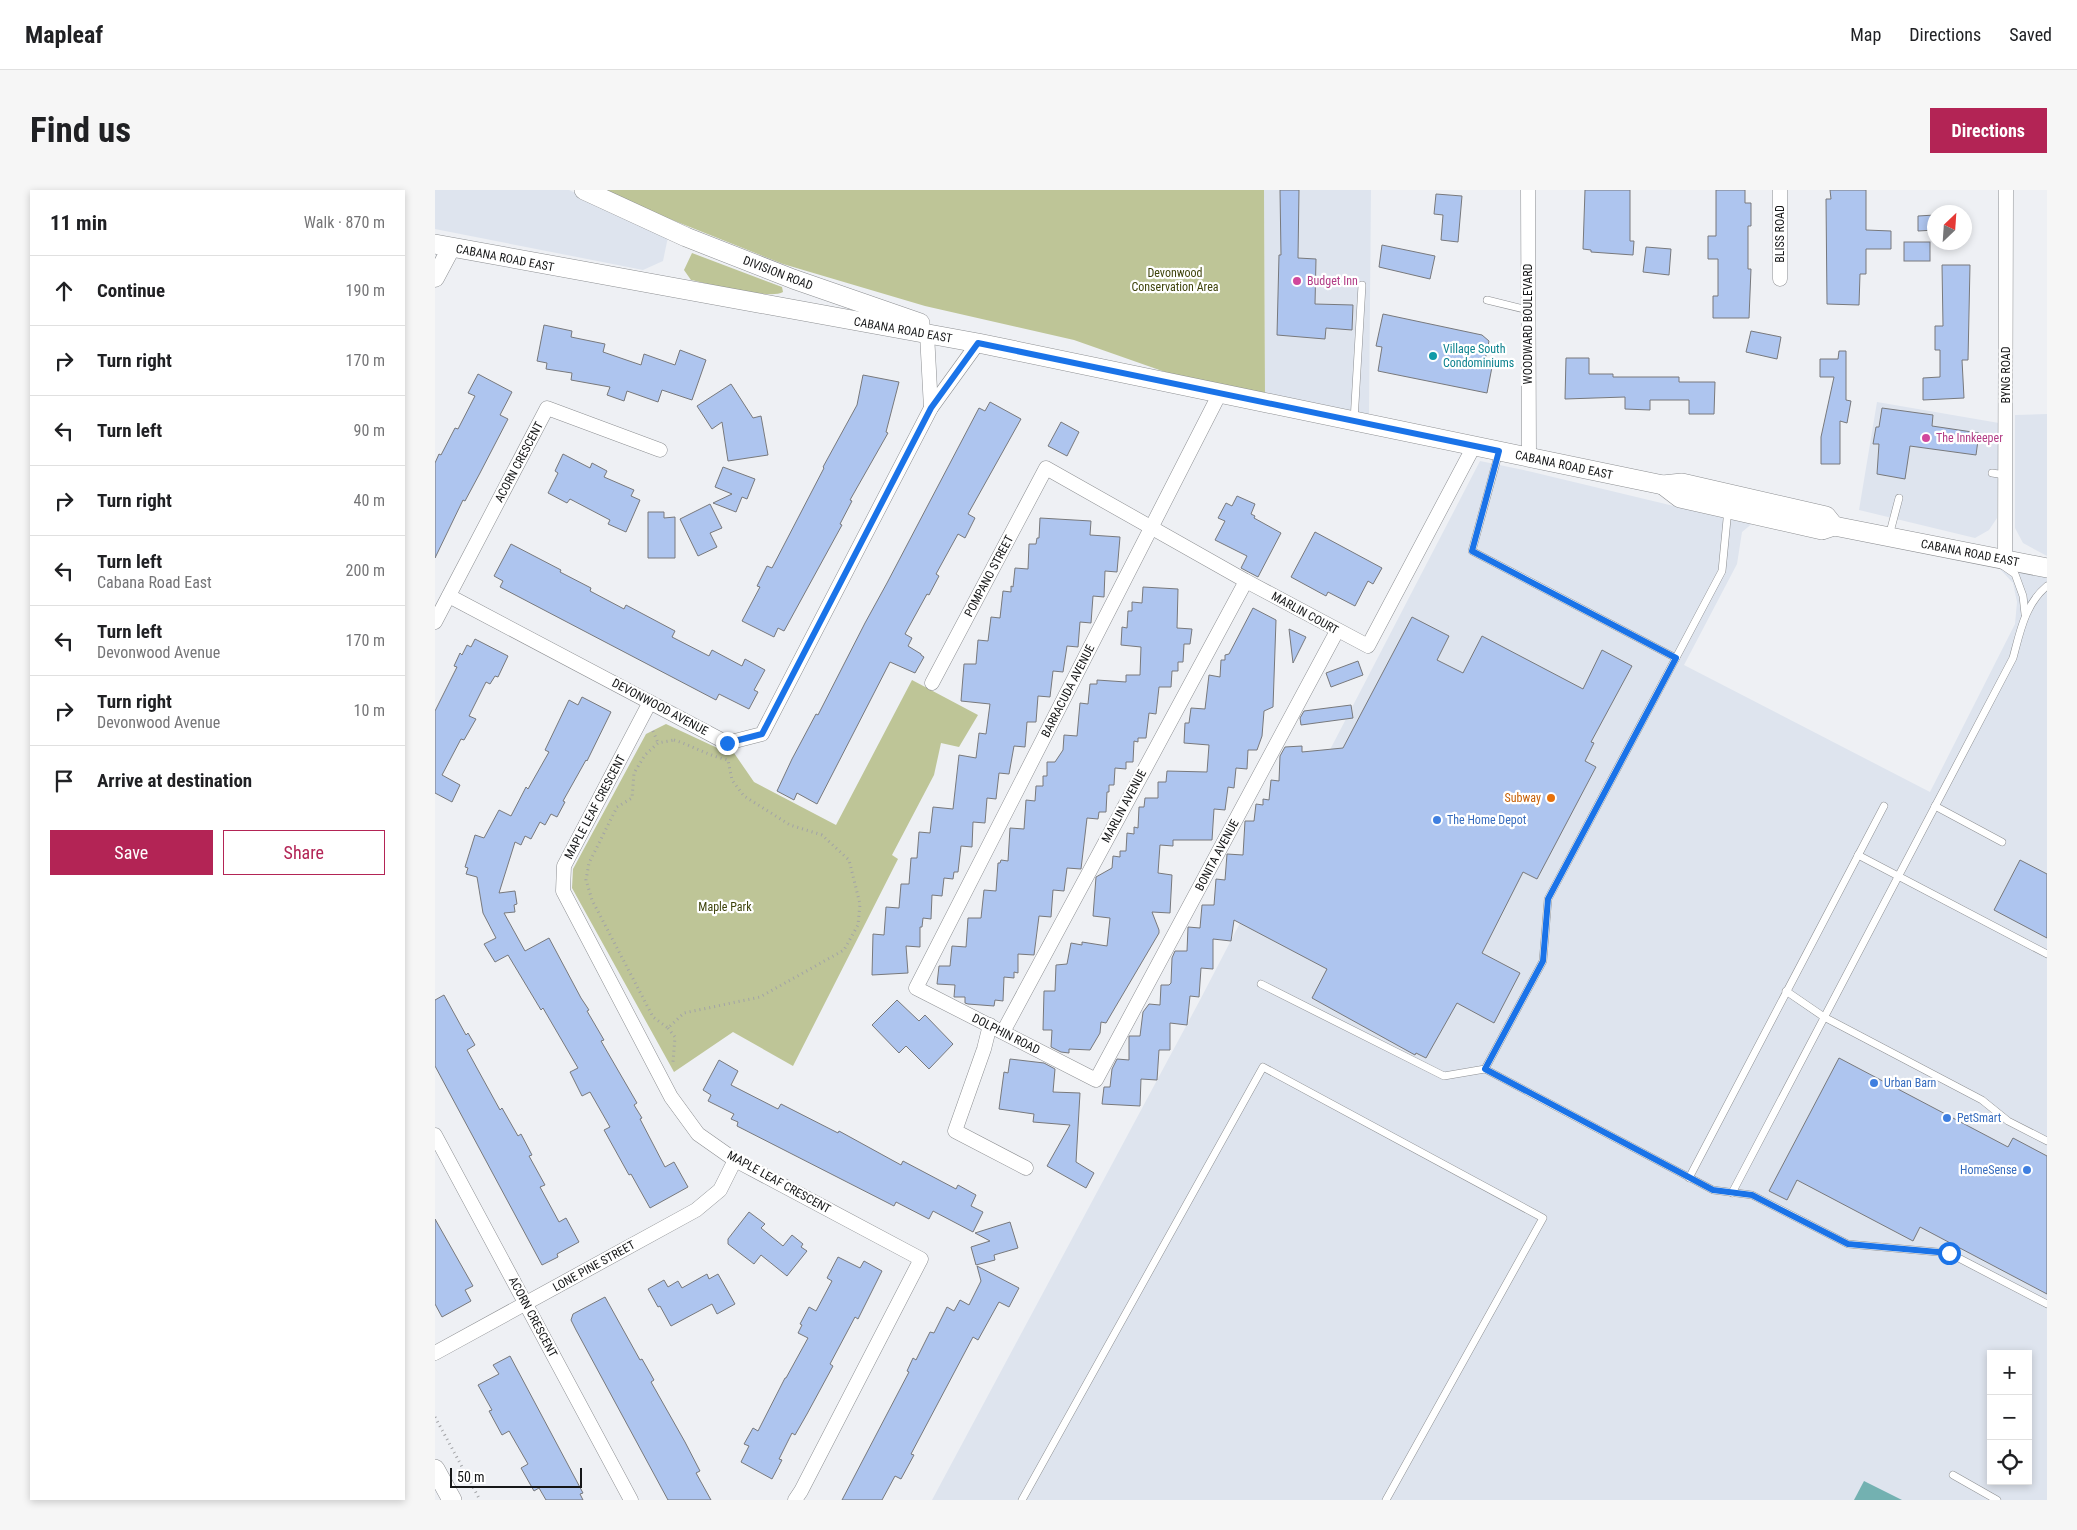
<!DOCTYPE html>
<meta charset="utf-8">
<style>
:root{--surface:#fff;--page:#f6f6f6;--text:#202124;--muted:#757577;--line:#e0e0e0;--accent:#b32455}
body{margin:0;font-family:"Roboto Condensed",sans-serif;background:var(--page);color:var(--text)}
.controls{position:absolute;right:15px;bottom:15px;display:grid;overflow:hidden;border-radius:0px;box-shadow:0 2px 8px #0003}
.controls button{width:45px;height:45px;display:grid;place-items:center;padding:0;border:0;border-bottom:1px solid var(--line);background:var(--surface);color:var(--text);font:25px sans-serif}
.compass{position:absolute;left:1492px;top:15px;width:45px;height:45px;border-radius:50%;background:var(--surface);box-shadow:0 2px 8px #0003;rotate:25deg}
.scale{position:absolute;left:15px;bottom:12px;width:132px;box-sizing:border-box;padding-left:5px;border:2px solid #161718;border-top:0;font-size:14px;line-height:18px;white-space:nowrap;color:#161718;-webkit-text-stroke:4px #fff;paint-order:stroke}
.stop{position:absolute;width:15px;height:15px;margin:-11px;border:4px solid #1a73e8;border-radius:50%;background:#fff}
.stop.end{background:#1a73e8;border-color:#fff;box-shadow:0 1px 5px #0008}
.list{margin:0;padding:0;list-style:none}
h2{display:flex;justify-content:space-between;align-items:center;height:65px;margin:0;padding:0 20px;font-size:21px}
h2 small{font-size:16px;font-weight:400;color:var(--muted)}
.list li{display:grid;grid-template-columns:32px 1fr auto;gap:15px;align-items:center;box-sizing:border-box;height:70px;padding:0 20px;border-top:1px solid var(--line)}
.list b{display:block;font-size:19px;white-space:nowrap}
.list p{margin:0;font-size:16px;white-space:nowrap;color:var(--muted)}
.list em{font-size:16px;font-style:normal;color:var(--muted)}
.actions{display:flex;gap:10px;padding:15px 20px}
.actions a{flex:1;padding:11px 0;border:1px solid var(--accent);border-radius:0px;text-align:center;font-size:18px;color:var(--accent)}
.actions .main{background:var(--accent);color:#fff}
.icon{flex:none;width:28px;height:28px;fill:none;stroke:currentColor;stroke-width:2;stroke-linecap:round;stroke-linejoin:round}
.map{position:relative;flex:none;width:1612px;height:1310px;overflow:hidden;border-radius:0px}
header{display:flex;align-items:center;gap:30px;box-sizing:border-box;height:70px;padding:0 25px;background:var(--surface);border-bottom:1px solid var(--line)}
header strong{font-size:24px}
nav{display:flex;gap:28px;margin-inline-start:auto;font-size:18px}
.intro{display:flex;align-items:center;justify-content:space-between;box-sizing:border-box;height:120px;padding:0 30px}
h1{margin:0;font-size:35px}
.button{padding:12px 22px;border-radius:0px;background:var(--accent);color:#fff;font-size:18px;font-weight:700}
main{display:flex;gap:30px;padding:0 30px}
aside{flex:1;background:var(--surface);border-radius:0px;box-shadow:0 2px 8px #0003}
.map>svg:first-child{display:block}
.built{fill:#dee4ee;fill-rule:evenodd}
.green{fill:#bec597}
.water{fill:#73b1b1}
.building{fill:#aec5ef;stroke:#78797c}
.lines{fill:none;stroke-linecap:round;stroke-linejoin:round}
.service-casing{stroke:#8d8f92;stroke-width:8}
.minor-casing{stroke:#8d8f92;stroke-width:15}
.tertiary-casing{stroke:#8d8f92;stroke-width:19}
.secondary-casing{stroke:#8d8f92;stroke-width:20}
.path{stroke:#a2a3a6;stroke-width:3;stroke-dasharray:1 4;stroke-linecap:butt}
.service{stroke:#fff;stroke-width:7}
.minor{stroke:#fff;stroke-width:14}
.tertiary{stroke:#fff;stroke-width:18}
.secondary{stroke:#fff;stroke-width:19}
.route{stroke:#1a73e8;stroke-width:6}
.hotel-dot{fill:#d1479c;stroke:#fff;stroke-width:2}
.culture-dot{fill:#0f9aa8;stroke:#fff;stroke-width:2}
.food-dot{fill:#e8710a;stroke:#fff;stroke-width:2}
.shop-dot{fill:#3f7fe0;stroke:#fff;stroke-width:2}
.labels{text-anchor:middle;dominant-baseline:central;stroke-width:4.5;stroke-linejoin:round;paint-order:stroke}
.street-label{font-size:12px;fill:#161718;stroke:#fff}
.park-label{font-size:12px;fill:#3e430b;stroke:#fff}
.hotel-label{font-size:12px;fill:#b23c85;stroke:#fff;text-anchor:start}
.culture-label{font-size:12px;fill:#0d838f;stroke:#fff;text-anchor:start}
.food-label{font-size:12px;fill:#c56008;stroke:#fff;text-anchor:end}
.shop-label{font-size:12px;fill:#366cbe;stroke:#fff;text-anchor:start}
</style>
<header>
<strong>Mapleaf</strong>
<nav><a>Map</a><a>Directions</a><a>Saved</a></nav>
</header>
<div class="intro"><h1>Find us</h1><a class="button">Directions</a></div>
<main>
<aside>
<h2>11 min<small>Walk · 870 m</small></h2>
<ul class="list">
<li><svg class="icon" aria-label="ahead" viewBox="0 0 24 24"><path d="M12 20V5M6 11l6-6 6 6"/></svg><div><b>Continue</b></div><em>190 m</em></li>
<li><svg class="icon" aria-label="right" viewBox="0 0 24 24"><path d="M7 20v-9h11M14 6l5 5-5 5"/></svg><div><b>Turn right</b></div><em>170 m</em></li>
<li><svg class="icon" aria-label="left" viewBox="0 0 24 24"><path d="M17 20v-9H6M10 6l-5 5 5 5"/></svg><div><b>Turn left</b></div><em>90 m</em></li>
<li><svg class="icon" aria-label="right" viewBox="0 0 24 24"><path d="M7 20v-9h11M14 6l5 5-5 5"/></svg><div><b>Turn right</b></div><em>40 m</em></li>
<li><svg class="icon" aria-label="left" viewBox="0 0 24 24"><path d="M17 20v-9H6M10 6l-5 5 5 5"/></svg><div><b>Turn left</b><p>Cabana Road East</p></div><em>200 m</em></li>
<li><svg class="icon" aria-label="left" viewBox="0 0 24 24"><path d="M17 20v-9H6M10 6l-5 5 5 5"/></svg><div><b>Turn left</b><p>Devonwood Avenue</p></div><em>170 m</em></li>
<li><svg class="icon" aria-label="right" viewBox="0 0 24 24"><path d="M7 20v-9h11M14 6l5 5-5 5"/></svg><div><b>Turn right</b><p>Devonwood Avenue</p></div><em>10 m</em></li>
<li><svg class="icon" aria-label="arrive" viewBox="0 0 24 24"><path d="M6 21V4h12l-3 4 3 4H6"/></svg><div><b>Arrive at destination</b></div></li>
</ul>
<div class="actions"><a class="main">Save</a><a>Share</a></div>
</aside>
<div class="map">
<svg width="1612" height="1310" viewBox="0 0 1612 1310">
<rect width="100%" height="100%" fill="#eef0f4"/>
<g class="built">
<path d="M0 0H134L233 47 228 71 208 80 0 39Z"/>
<path d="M829 0H936L934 225 830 205Z"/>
<path d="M1442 212 1564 233 1562 328 1554 340 1540 348 1424 320Z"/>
<path d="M1612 224V366L1588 353 1580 338V225Z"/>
<path d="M1045 271 1093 281 1268 323 1319 332 1307 342 1302 374 1249 475 1495 602 1580 434 1582 412 1578 393 1562 376 1612 386V1310H497L765 810ZM1556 1164H1593V1291H1556Z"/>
</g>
<g class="green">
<path d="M168 0H829L830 205 733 183 639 150 490 116 348 74 197 14Z"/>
<path d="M257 63 347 97 348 102C335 110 274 94 256 90L249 80Z"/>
<path d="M477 490 543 525 524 557 506 553 499 585 457 665 463 669 358 876 298 842 239 882 137 698 138 679 211 544 231 534 291 562 299 563 319 592 401 635Z"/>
</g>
<path class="water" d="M1429 1291 1467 1310H1419Z"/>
<g class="building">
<path d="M845 0H864L863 68 881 69 880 114 918 115 917 140 891 138 890 149 842 145 844 65H846Z"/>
<path d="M1150 0H1195V51H1199L1198 65 1156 62V60L1148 59Z"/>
<path d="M1281 0H1310V13H1316V36H1313V79H1316L1314 128H1278V106H1283V69H1273V46H1281Z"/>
<path d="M1395 0H1431V40L1456 41V59H1431V84H1425L1424 115 1392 114 1391 9H1396Z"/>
<path d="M1001 4 1027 6 1023 52 1006 50 1008 25 999 24Z"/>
<path d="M1500 25V40L1483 41V26Z"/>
<rect x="1469" y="52" width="26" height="19"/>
<path d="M947 55 1000 66 995 89 944 77Z"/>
<path d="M1211 57 1236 59 1234 85 1208 82Z"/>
<path d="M1507 75H1535L1533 170H1527L1529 208 1488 210V188L1505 187V160H1500V136H1508Z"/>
<path d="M948 124 1047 145 1054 151 1050 170 1057 177 1052 203 943 181 947 157 941 156Z"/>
<path d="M109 135 137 141 136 147 170 154 168 162 206 175 209 164 240 175 245 160 271 170 257 210 227 200 223 212 192 201 189 211 172 205 175 197 136 190 137 183 111 179 112 173 102 171Z"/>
<path d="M1316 141 1346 147 1342 169 1311 162Z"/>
<path d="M1404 161H1411V210L1416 211 1412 233 1405 231V274H1386V247L1399 187H1385V169H1403Z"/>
<path d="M1131 168H1154V184H1178V187H1244V192H1280L1279 224H1254V210H1215V220L1190 219V207L1130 209Z"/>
<path d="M43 184 77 202 65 225 73 229 45 283 30 311 28 310 0 368V273L4 264 6 265 20 238 23 239 40 206 33 203Z"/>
<path d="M428 185 464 192 451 242 453 243 415 310 417 311 405 334 407 335 349 441 343 438 339 447 307 431 325 397 322 396 332 376 337 378 389 278 388 277 422 215Z"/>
<path d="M296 194 318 228 326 226 333 265 293 271 287 232 277 239 262 216Z"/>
<path d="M555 212 586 229 533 324 540 328 530 348 523 344 501 384 504 386 494 405 492 404 470 444 477 448 473 456 486 464V465L489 467 480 483 455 472 382 614 362 603 359 610 342 601 357 569 381 524 383 525 430 433 452 393 544 218 550 221Z"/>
<path d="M1447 218 1498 225 1497 236 1544 243 1541 265 1475 256 1470 289 1442 284 1444 254H1438L1441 237H1444Z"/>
<path d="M626 232 644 242 632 266 613 256Z"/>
<path d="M128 264 155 278 157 273 172 281 169 287 199 300 196 306 205 310 191 342 173 334 175 330 135 309 132 313 113 303 123 283 120 281Z"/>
<path d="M288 277 320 289 312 309 307 307 301 322 278 313 297 304 280 297Z"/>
<path d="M802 306 820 314 816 324 820 326 819 328 846 343 823 387 806 378 812 366 780 350 790 331 783 328 791 313 797 316Z"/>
<path d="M275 314 287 338 275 343 282 357 263 366 245 329Z"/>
<path d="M213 322H229V328L240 327V368H213Z"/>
<path d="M605 328 656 331 655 345 685 347 682 382 670 381 669 407 658 406 656 433 645 432 643 457 632 456 628 482 618 481 615 507 603 506 601 532H592L590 557 579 556 574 584 564 583 561 609 552 608 550 633 538 632 537 657 526 656 523 682H519L518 689 509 688 507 706 497 705 496 729 488 728 487 737H485V757L471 756 473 783 437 785 438 744 449 745 451 717 464 718 466 694H474L476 668H482L484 642 495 643 498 617 518 619 524 565 541 568 544 543 551 544 555 514 526 511 529 474H541L543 450 553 451 556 427 565 428 568 401 576 402V396L578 397 580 378 593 379 594 354H601L602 348H604Z"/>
<path d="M880 342 947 378 938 394 933 391 920 416 893 402 891 406 856 387Z"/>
<path d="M76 354 126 380 125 382 156 398 155 401 189 419 191 415 240 441 237 447 274 466 277 460 307 476 310 469 330 480 319 500 323 502 314 519 284 504 281 510 65 397 68 391 59 386Z"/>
<path d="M708 397 743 399 742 438 757 439 755 454H749L748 472H743V481H737L736 497H724L721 524 714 523 711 548H703V552L699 551 698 572H691V579L680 578 679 595H674V602H672L671 622H664L663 629 652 628 646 679 632 678 629 701 618 700 616 727 604 726 599 765 583 764V783L579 782V788L569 787 568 811 560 810 559 816 533 814 530 813V807H519L520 795 502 794 504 776H515L517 756 531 757 533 728H546L549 700 561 701 563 673H565L566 670 573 671 575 638 589 639 591 610 600 611 601 596H608V586H612V572H620L628 560 629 545 642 546 645 513 653 514 655 494H662V490L691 492V485H705L706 457 686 455 687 437 692 438 693 421H697V412L707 413Z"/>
<path d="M818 418 841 430 838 517 829 521 827 546 822 560H813L812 579 801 578 799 598 793 597 790 620 779 619 777 650H738V656L725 655 723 683 737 685 735 723 717 722 724 740V743L671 833 666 832 665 843 655 860 634 859V863L626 862 616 857 617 840H608L609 801H620L621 775 632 774 636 753 647 755V752L672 756 675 728 658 726 661 687 677 678 678 666 685 667V661H691L692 643 699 644V637L703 638 704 617H709L710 608H723V592H731L732 581 772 582 774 555 749 553 750 533H754L756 518 770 519 774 485 785 487 786 470H790V465L794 464Z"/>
<path d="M977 427 1014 446 1002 470 1028 483 1047 446 1148 499 1167 460 1197 476 1156 552 1159 553 1150 571 1161 577 1102 689 1088 682 1047 763 1085 783 1059 833 1022 813 991 868 981 863 980 865 877 808 892 779 799 730 796 751 778 749V779L766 778 764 807 755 806 752 835 735 833V860H724L722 890 706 889 705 916 667 914 669 897H675L677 879 682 869 694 870V846H705L708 822 714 814 725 815 726 795H734L736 793 737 768 740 761H752L753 737 765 738 767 715H779L781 689 790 690 792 664 808 665 810 631H819L821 614 828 615V609L834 610 836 590 844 591 845 566 850 557 867 556V562L908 558Z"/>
<path d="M854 439 871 447 858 473Z"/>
<path d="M40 449 73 466 63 487 60 486 55 494 51 492 34 526 41 529 29 550 26 549 7 585 25 595 17 612 0 603V521L22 477 19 476 25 463 27 465 32 455 36 457Z"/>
<path d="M923 471 928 485 896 497 891 483Z"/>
<path d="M147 507 176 522 152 571 151 570 128 611 130 612 122 627 116 624 110 635 105 632 96 649 90 646 86 655 80 652 64 703 80 701 82 714 79 715 80 722 69 723 90 761 114 748 146 808 154 820 152 821 169 850 166 851 202 913 199 915 207 928 205 929 230 977 239 972 253 997 215 1018 196 984 194 985 169 940 175 937 155 902 147 906 135 882 143 878 108 818 106 820 73 765 60 772 49 754 61 748 48 723 42 687 31 684 33 678 30 677 40 645 49 648 64 620 76 626 91 597 93 599 114 562 110 560 134 510 143 515Z"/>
<path d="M916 515 918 528 866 535 865 528 869 521Z"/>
<path d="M1585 670 1612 684V748L1559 720Z"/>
<path d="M9 805 31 845 33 843 40 855 32 860 65 920 67 918 83 946 86 944 97 965 94 966 110 995 105 997 124 1032 131 1028 144 1052 122 1064 123 1067 107 1075 0 876V810Z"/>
<path d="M462 810 484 831 490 825 518 854 494 879 471 856 464 863 437 835Z"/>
<path d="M1404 868 1573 957 1578 948 1612 966V1104L1485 1037 1478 1051 1362 990 1352 1010 1334 1001Z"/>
<path d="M575 869 609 873 620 879 618 902 645 903 641 972 659 983 651 998 612 976 635 935 598 932 599 924 564 919 569 882 573 883Z"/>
<path d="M284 870 303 881 296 895 343 919 346 914 403 943 404 941 466 975 468 971 521 999 523 995 541 1005 536 1016 548 1022 538 1042 498 1021 494 1029 461 1012 459 1016 302 936 303 932 296 929 299 924 273 911 276 905 268 900Z"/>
<path d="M314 1022 330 1034 326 1038 348 1056 357 1045 368 1054 366 1057 372 1061 352 1086 326 1065 319 1074 293 1054V1049Z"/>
<path d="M0 1029 38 1096 30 1100 36 1111 7 1127 0 1114Z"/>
<path d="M575 1032 583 1058 559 1065 560 1070 541 1075 536 1057 555 1051 540 1043Z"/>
<path d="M403 1067 425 1078 429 1071 447 1081 423 1129 420 1127 395 1174 398 1176 372 1224 360 1245 357 1243 344 1269 347 1270 337 1289 306 1272 314 1256 309 1254 318 1238 323 1241 350 1188H351L373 1148 363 1143 367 1135 365 1134 374 1117 381 1121 397 1091 392 1088Z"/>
<path d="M542 1076 584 1098 574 1117 564 1112 543 1150 538 1147 476 1264 479 1265 466 1289 460 1286 447 1310H407L474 1182 472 1181 478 1168 481 1170 495 1142 499 1143 512 1117 519 1121 525 1110 534 1115 546 1091Z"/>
<path d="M272 1084 274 1089 283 1084 300 1114 282 1124 277 1114 236 1136 225 1116 223 1117 213 1099 229 1090 233 1097 243 1091 247 1098Z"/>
<path d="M170 1107 205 1170 207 1169 219 1190 216 1192 250 1252 265 1281 261 1283 276 1310H233L141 1140 136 1130 138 1124Z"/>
<path d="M75 1166 148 1303 145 1304 148 1310H111L104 1298 99 1301 86 1278 93 1274 74 1241 67 1245 54 1221 57 1220 43 1195 64 1184 58 1175Z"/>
</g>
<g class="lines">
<g class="service-casing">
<g id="service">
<path d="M1052 110 1093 120"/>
<path d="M919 231 927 95"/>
<path d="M1064 262 1037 361 1241 468"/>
<path d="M1557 283 1570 285"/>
<path d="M1454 346 1464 308"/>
<path d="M1567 375 1580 384 1588 406 1590 424"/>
<path d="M1500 616 1567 652"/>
<path d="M1423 665 1612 764"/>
<path d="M826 794 1009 886 1050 879 1108 771 1113 709 1287 381 1293 319"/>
<path d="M1351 801 1389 827 1547 910 1573 931 1612 951"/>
<path d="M1050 879 1278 1000 1317 1005 1413 1054 1514 1063 1612 1114"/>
<path d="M1254 988 1449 616"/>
<path d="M1297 1003 1578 468C1585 442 1590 414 1612 396"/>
<path d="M1518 1285 1562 1310"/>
<path d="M587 1310 828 877 1108 1028 951 1310"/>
</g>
</g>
<g class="minor-casing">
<g id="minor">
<path d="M1093 0 1094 267"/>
<path d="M1345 89V0"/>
<path d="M492 144 496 218"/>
<path d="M785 203 481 798 661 890 902 441"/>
<path d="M1570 370 1571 0"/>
<path d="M14 406 292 553 327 544 496 218 543 153"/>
<path d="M0 432 112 218 225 260"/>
<path d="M497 493 611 278 811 391 933 456 1039 256"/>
<path d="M215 512 129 676 128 701 236 907 263 944 300 970 486 1069 366 1301 360 1310"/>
<path d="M555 835 549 859 520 941 591 978"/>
<path d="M568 842 811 391"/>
<path d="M0 945 196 1310"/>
<path d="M0 1163 261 1020 285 1000 300 970"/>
</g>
</g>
<g class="tertiary-casing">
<path id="tertiary" d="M0 88 16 58"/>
</g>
<g class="secondary-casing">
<g id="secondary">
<path d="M149 0 251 47 358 89 485 133"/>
<path d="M0 54 543 153 1228 295 1247 293 1391 326 1399 336"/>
<path d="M1228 295 1245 308 1387 340 1399 336 1612 378"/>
<path d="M0 1279 17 1310"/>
</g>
</g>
<g class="path">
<path d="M218 541 223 553"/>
<path d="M239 550C258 556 274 566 293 570L297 590 309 606 355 635 387 645 414 670 425 714 423 735 409 760 325 807 249 823 233 838 218 827 157 710 151 690 154 673 182 617 197 608 199 583 210 565 223 553Z"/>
<path d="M233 838 240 847 238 872"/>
<path d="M0 1227 45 1310"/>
</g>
<use href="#service" class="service"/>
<use href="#minor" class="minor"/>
<use href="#tertiary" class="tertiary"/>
<use href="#secondary" class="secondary"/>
</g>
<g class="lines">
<path class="route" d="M292 553 327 544 496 218 543 153 1064 261 1037 361 1241 468 1113 709 1108 771 1050 879 1278 1000 1317 1005 1413 1054 1514 1063"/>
</g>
<g class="hotel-dot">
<circle cx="862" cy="91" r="5"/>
<circle cx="1491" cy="248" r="5"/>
</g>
<circle class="culture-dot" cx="998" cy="166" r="5"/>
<circle class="food-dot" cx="1116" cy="608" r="5"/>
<g class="shop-dot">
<circle cx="1002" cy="630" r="5"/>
<circle cx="1439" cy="893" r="5"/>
<circle cx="1512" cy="928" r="5"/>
<circle cx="1592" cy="980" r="5"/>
</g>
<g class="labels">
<g class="street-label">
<text transform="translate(1345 44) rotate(-90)">BLISS ROAD</text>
<text transform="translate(70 68) rotate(11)">CABANA ROAD EAST</text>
<text transform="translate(343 83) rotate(21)">DIVISION ROAD</text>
<text transform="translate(1093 134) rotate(-90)">WOODWARD BOULEVARD</text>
<text transform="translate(468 140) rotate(10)">CABANA ROAD EAST</text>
<text transform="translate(1571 185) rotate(-90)">BYNG ROAD</text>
<text transform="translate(84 272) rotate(-62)">ACORN CRESCENT</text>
<text transform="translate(1129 275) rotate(12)">CABANA ROAD EAST</text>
<text transform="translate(1535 363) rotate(11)">CABANA ROAD EAST</text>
<text transform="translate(554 386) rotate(-62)">POMPANO STREET</text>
<text transform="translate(870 423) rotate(29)">MARLIN COURT</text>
<text transform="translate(633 501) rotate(-63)">BARRACUDA AVENUE</text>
<text transform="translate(225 517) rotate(28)">DEVONWOOD AVENUE</text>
<text transform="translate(689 616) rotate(-62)">MARLIN AVENUE</text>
<text transform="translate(160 617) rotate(-62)">MAPLE LEAF CRESCENT</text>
<text transform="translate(782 665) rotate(-62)">BONITA AVENUE</text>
<text transform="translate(571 844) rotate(27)">DOLPHIN ROAD</text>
<text transform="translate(344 992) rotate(29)">MAPLE LEAF CRESCENT</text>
<text transform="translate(159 1076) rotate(-29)">LONE PINE STREET</text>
<text transform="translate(98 1127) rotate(62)">ACORN CRESCENT</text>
</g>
<g class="park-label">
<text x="740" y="83">Devonwood<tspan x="740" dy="14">Conservation Area</tspan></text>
<text x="290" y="717">Maple Park</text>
</g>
<g class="hotel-label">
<text x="872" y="91">Budget Inn</text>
<text x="1501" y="248">The Innkeeper</text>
</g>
<g class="culture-label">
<text x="1008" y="159">Village South<tspan x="1008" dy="14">Condominiums</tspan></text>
</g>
<g class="food-label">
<text x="1106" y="608">Subway</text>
</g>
<g class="shop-label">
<text x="1012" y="630">The Home Depot</text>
<text x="1449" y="893">Urban Barn</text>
<text x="1522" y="928">PetSmart</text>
<text x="1582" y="980" text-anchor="end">HomeSense</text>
</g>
</g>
</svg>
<div class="controls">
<button>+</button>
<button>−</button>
<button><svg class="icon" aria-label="locate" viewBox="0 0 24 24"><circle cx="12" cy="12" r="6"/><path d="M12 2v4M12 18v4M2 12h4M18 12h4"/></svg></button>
</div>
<svg class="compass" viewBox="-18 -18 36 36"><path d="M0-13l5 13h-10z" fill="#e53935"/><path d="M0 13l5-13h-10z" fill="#757577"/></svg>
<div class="scale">50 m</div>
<div class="stop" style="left:1514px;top:1063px"></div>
<div class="stop end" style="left:292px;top:553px"></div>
</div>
</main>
